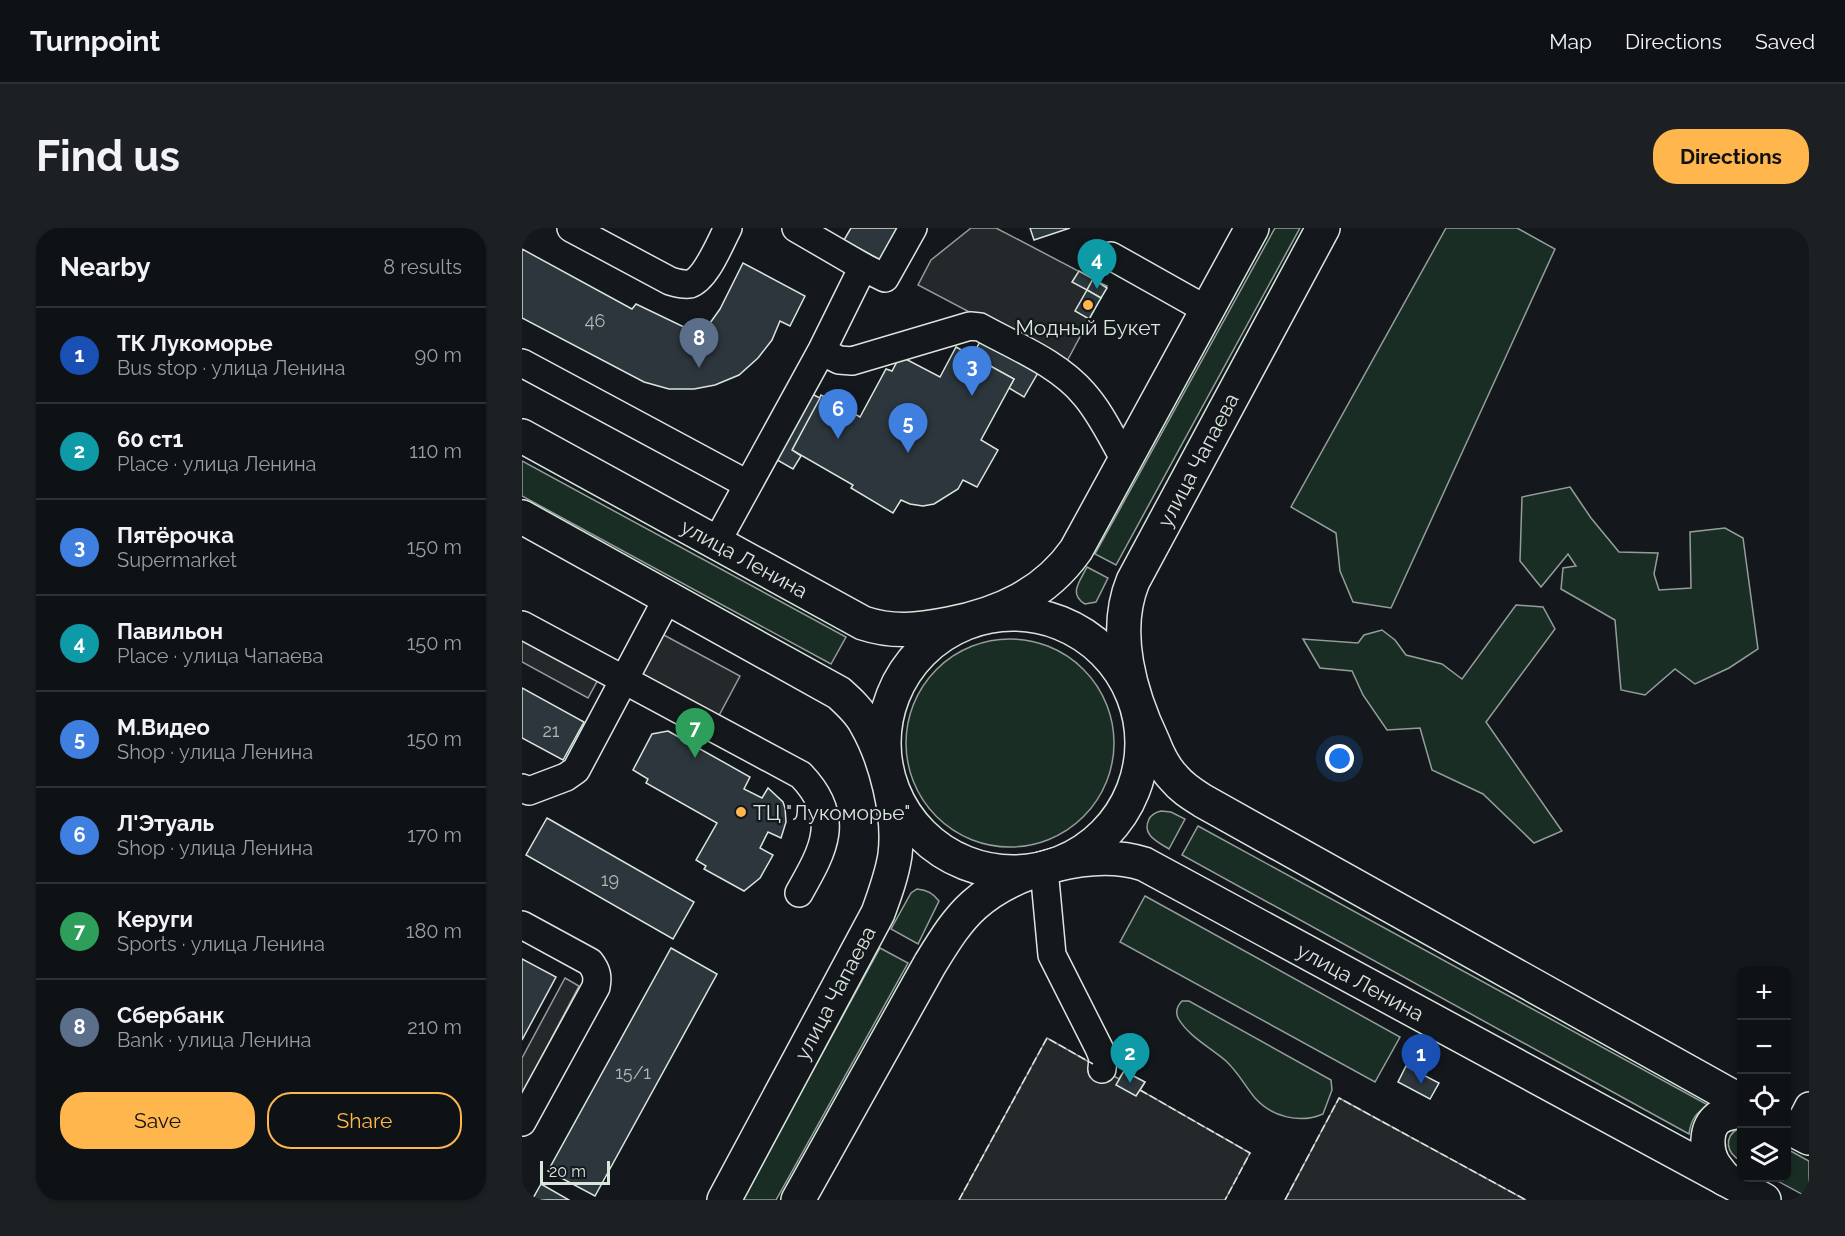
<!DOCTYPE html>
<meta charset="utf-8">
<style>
:root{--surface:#0f1215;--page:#1d2022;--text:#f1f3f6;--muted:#9b9ea0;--line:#2f3234;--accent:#ffb74d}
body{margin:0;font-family:Raleway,sans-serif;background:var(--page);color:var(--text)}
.controls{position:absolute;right:18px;bottom:18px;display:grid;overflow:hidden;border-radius:12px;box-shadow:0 2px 4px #0004}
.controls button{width:54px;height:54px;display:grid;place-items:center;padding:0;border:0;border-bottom:2px solid var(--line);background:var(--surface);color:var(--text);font:30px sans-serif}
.scale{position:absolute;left:18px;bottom:15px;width:70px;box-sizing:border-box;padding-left:6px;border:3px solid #d8e6dc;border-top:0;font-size:16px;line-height:21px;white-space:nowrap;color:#d8e6dc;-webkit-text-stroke:4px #14181c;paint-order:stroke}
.you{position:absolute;left:818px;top:531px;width:21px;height:21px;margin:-15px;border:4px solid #fff;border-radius:50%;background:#1a73e8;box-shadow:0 0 0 9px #1a73e833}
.badge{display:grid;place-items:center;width:39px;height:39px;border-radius:50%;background:var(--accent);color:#fff;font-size:20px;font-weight:700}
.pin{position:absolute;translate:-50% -50px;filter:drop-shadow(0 2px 3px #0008)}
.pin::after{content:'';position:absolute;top:32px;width:21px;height:18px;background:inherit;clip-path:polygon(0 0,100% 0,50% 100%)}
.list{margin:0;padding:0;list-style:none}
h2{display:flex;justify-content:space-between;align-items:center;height:78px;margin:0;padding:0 24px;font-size:26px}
h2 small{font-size:20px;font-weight:400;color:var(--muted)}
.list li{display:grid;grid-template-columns:39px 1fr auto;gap:18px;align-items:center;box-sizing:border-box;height:96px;padding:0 24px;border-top:2px solid var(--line)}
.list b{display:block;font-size:22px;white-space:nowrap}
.list p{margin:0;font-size:20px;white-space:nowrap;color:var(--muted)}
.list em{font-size:20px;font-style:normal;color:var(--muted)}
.actions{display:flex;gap:12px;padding:18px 24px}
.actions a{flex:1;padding:14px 0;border:2px solid var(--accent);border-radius:24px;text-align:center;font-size:21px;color:var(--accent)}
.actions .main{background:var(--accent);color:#111}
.icon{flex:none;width:33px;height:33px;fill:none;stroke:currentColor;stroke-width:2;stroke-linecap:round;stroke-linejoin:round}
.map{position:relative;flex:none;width:1287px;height:972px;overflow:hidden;border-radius:24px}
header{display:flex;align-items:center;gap:36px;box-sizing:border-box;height:84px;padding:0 30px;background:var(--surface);border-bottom:2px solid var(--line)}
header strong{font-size:28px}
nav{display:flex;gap:33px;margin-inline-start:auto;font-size:21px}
.intro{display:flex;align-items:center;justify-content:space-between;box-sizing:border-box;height:144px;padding:0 36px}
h1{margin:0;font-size:42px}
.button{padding:15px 27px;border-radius:24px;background:var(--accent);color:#111;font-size:21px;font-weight:700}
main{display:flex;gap:36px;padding:0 36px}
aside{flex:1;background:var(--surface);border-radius:24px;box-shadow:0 2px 4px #0004}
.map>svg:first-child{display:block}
.green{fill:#1a2d24;stroke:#939e99;stroke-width:1.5}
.parking{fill:#24282b;stroke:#939e99;stroke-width:1.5}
.building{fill:#2c363c;stroke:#d8e6dc;stroke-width:1.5}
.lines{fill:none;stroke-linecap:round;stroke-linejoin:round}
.minor-casing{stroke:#d8e6dc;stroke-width:30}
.major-casing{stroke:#d8e6dc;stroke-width:36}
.minor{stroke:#14181c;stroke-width:27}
.major{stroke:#14181c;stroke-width:33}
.fence{stroke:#d8e6dc;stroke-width:1.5;stroke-dasharray:8 3;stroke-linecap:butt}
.poi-dot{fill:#ffb74d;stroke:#14181c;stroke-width:2}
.labels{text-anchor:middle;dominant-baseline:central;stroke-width:4.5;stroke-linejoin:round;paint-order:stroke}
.number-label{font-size:18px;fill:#adbab4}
.poi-label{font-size:21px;fill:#d8e6dc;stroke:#14181c}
.street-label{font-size:21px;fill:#d8e6dc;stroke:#14181c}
</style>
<header>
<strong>Turnpoint</strong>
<nav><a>Map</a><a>Directions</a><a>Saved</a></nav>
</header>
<div class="intro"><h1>Find us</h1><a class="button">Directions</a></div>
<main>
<aside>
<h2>Nearby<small>8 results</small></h2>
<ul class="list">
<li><span class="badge" style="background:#1a4fb4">1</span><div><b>ТК Лукоморье</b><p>Bus stop · улица Ленина</p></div><em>90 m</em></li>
<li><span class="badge" style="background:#0f9aa8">2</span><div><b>60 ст1</b><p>Place · улица Ленина</p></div><em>110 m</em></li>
<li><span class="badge" style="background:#3f7fe0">3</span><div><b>Пятёрочка</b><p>Supermarket</p></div><em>150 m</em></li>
<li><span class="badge" style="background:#0f9aa8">4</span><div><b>Павильон</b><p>Place · улица Чапаева</p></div><em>150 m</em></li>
<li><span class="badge" style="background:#3f7fe0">5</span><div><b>М.Видео</b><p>Shop · улица Ленина</p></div><em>150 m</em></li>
<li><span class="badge" style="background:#3f7fe0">6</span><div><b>Л'Этуаль</b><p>Shop · улица Ленина</p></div><em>170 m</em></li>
<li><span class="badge" style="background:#2e9e5b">7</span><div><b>Керуги</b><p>Sports · улица Ленина</p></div><em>180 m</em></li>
<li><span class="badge" style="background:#5c6f8a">8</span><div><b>Сбербанк</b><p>Bank · улица Ленина</p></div><em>210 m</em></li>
</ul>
<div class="actions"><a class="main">Save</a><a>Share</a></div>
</aside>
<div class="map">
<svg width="1287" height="972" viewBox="0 0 1287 972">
<rect width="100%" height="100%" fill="#14181c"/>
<g class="green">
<path d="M753 0H778L594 337 573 326Z"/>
<path d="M924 0H995L1033 21 869 380 831 374 818 343 814 305 769 279Z"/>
<path d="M0 233 324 409 309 436 0 268Z"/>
<path d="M1048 259 1069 290 1097 324 1136 325 1132 346 1137 362 1169 360 1168 304 1203 300 1221 310 1236 421 1207 440 1173 456 1153 441 1123 467 1099 462 1093 392 1039 361 1041 340 1054 338 1046 326 1019 359 998 333 1000 269Z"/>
<path d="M565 339 586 350 574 374 563 376C546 366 558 353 565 339Z"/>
<path d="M994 377 1021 379 1033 401 964 494 1040 603 1012 615 961 566 910 542 898 500 865 502 841 467 830 443 798 440 781 411 836 415 842 407 860 402 873 412 884 427 920 436 940 451Z"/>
<circle cx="488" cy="515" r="104"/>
<path d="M639 583 649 584 663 591 647 621C636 614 619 607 627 591 630 586 634 584 639 583Z"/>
<path d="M676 598 1186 877C1174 885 1169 891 1167 906L660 627Z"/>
<path d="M395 661C405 662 411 665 417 673L396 716 369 701 389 665Z"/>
<path d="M623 668 878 809 853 854 598 714Z"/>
<path d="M358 720 386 735 254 972H220Z"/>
<path d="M660 773H667L809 852 810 862 801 886C778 896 750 889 733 870 723 858 716 844 704 833 689 820 666 808 656 790 653 783 655 778 660 773Z"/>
<path d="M1217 900H1219V933C1204 925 1201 909 1217 900Z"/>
<path d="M1265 921 1287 933V970L1250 950H1264Z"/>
</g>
<g class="parking">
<path d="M449 0H474L585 58 544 135 396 57 409 32Z"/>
<path d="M0 406 78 448 66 470 0 434Z"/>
<path d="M140 406 218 448 193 495 115 453Z"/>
<path d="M43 750 57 758 0 866V830Z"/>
<path d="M525 810 597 851 602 843 623 854 618 862 728 925 703 972H437Z"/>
<path d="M817 870 1004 972H763Z"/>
</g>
<g class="building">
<path d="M329 0H382L364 35 322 12Z"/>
<path d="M508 0H548L512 12Z"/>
<path d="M0 21 110 81 114 76 166 101 188 95 198 81 221 35 283 68 268 98 258 93 250 112 236 130 217 147 193 157 172 161H147L122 154 0 90Z"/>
<path d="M557 43 571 51 565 62 550 54Z"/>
<path d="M571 51 585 60 579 70 565 62Z"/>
<path d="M565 62 579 70 567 91 553 83Z"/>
<path d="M459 112 517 143 502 169 487 160 492 151 450 128Z"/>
<path d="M434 119 492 151 459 212 476 222 455 259 441 252 436 261 412 276 401 278 388 276 379 272 371 285 329 260 331 257 270 222 299 167 338 189 364 141 370 143 378 128 418 149Z"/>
<path d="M286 164 298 170 270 222 279 228 271 241 250 229Z"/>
<path d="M0 460 62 494 41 532 0 510Z"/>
<path d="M146 503 228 549 222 561 240 570 246 560 261 574 263 580 264 594 259 610 246 604 238 620 251 627 238 650 222 663 182 641 184 638 174 632 195 595 124 555 126 551 111 542 130 506Z"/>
<path d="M25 590 172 674 151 711 4 627Z"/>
<path d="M149 720 195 746 73 968 26 943Z"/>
<path d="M0 731 34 749 0 812Z"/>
<path d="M884 838 917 855 908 871 876 854Z"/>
<path d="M602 843 623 854 614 868 594 857Z"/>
<path d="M19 956 47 972H10Z"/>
</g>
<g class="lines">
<g class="minor-casing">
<g id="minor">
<path d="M49 0 148 53C155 55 161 57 168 56 184 51 198 15 206 0"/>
<path d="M589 28 685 82"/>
<path d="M341 39 363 50 391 0"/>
<path d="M307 127 317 132 330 133 448 98 458 99C492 118 536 135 562 166 579 185 590 210 603 232"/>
<path d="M0 135 225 256"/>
<path d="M194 315 300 122 341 39 274 0"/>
<path d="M0 397 279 547C320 590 302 621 277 665"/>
<path d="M0 560 7 563 44 549 54 542 146 369"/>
<path d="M522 641 530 727 577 820 581 830 580 841"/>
<path d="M0 697 68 734C75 743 76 749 74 759L0 894"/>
<path d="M1274 903 1287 878"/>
</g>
</g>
<g class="major-casing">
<g id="major">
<path d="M801 0 611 353C590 404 608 466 631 514 636 527 642 540 652 550 660 560 670 566 681 573L1220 874"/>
<path id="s1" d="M0 208 341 395C371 405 396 402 427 396 478 386 523 366 554 322L730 0"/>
<path d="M0 289 317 465C327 474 338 484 344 496 364 531 378 587 373 627 370 647 363 666 356 685L202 972"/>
<circle cx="491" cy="515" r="129"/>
<path d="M1264 898 1287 910"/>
<path d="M1203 951C1199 946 1194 940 1191 935 1184 922 1183 900 1196 890 1203 885 1212 884 1220 883"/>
<path id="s2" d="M276 972 408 736C421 715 434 693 452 677 492 641 571 620 622 636L1242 972"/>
</g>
</g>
<use href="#minor" class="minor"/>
<use href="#major" class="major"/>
<g class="fence">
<path d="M618 862 728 925 703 972"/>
<path d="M437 972 525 810 571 836"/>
<path d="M763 972 817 870 1004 972"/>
</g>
</g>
<g class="poi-dot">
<circle cx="566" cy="77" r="6"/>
<circle cx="219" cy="584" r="6"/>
</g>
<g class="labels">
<g class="number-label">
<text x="73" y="92">46</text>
<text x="29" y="502">21</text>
<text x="88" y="651">19</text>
<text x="111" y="844">15/1</text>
</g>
<g class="poi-label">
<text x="566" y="99">Модный Букет</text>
<text x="231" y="584" text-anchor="start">ТЦ "Лукоморье"</text>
</g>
<g class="street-label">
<text transform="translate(676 232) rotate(-62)">улица Чапаева</text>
<text stroke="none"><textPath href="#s1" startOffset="254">улица Ленина</textPath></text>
<text stroke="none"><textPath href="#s2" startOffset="772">улица Ленина</textPath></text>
<text transform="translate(313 765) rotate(-62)">улица Чапаева</text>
</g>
</g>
</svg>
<div class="controls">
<button>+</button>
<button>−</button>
<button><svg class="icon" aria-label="locate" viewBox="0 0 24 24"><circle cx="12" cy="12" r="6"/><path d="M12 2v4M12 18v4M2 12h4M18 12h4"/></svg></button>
<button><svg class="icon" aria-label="layers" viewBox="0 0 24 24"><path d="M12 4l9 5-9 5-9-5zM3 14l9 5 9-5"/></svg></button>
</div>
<div class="scale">20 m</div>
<div class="you"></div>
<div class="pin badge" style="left:899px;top:856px;background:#1a4fb4">1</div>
<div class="pin badge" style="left:608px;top:855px;background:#0f9aa8">2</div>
<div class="pin badge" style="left:450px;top:168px;background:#3f7fe0">3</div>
<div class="pin badge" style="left:575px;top:61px;background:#0f9aa8">4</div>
<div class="pin badge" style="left:386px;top:225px;background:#3f7fe0">5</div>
<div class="pin badge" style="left:316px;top:211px;background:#3f7fe0">6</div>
<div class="pin badge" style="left:173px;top:530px;background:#2e9e5b">7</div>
<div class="pin badge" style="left:177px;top:140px;background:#5c6f8a">8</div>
</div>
</main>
